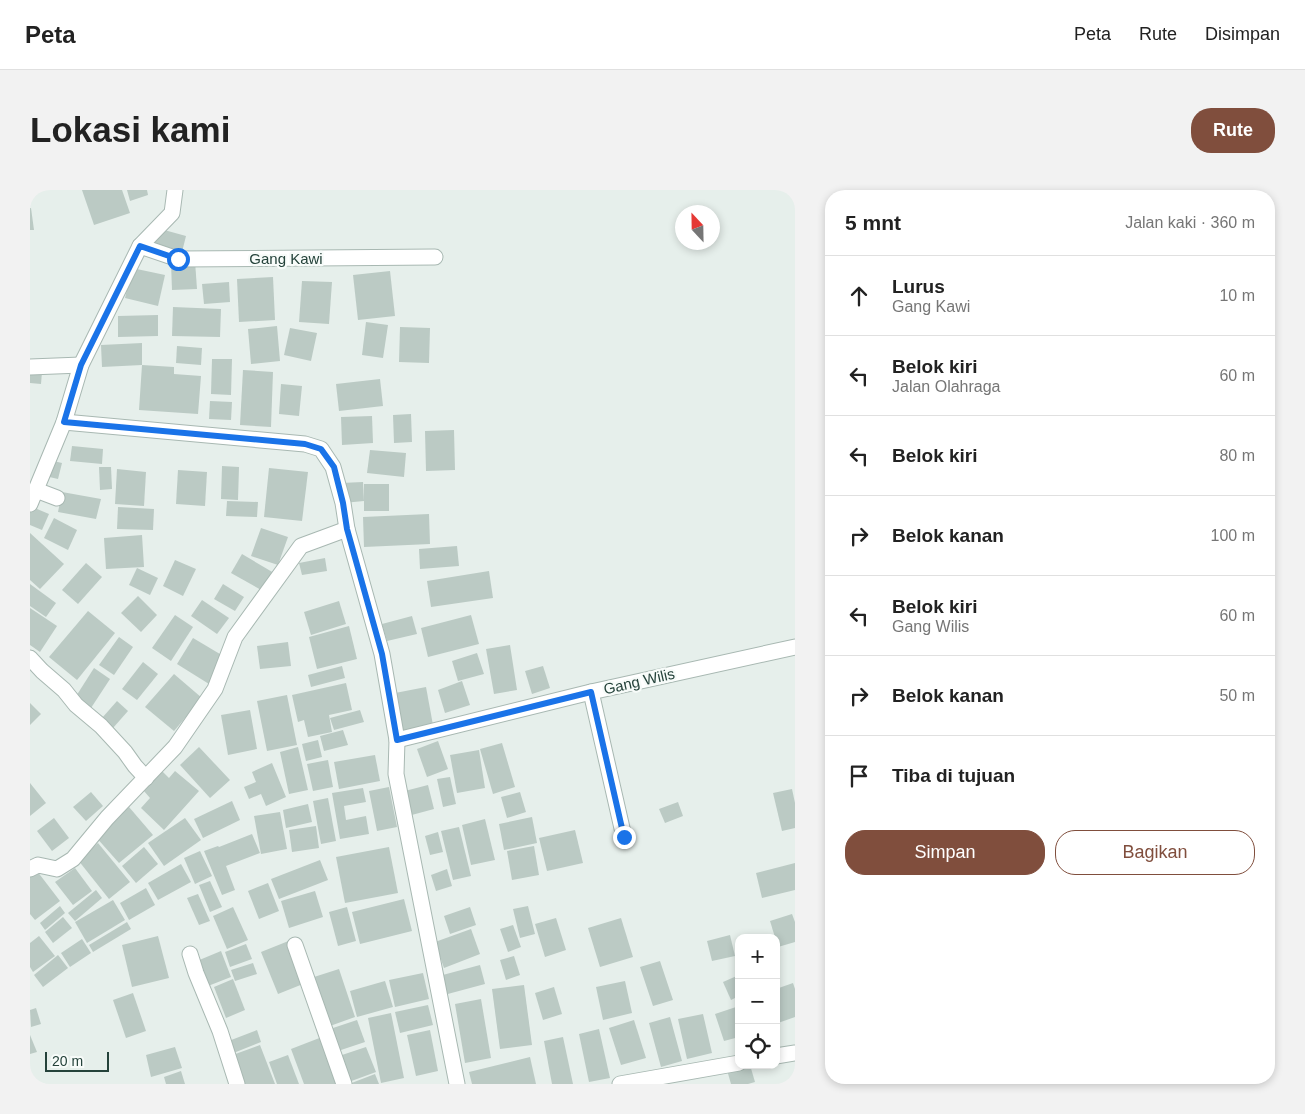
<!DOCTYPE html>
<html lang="id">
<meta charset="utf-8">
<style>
:root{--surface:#fff;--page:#f2f2f2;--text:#222;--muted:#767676;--line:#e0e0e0;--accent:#804e3d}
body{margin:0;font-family:Helvetica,sans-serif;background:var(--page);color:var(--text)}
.controls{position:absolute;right:15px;bottom:15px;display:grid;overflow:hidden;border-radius:10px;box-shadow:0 2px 8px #0003}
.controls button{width:45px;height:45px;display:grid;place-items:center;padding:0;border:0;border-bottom:1px solid var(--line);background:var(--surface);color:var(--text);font:25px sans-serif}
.compass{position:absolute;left:645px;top:15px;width:45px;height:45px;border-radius:50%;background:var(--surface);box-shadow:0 2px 8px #0003;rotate:338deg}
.scale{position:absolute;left:15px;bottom:12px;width:64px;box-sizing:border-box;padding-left:5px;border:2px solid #24423a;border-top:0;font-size:14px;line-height:18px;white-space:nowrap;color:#24423a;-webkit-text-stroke:4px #f7fbf9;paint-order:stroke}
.stop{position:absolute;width:15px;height:15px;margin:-11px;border:4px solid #1a73e8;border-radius:50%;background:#fff}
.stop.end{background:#1a73e8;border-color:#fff;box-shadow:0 1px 5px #0008}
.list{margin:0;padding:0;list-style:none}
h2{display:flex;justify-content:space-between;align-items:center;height:65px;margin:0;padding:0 20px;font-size:21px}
h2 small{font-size:16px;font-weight:400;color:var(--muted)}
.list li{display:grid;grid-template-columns:32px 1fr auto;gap:15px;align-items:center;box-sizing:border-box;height:80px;padding:0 20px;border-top:1px solid var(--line)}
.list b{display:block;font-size:19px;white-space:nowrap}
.list p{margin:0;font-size:16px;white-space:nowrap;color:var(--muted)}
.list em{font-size:16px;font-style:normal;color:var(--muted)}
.actions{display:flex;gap:10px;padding:15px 20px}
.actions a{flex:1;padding:11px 0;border:1px solid var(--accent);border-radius:20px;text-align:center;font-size:18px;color:var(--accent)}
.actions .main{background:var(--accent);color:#fff}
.icon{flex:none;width:28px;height:28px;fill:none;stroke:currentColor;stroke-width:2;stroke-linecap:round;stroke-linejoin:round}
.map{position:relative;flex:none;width:765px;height:894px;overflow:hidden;border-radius:20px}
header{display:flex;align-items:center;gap:30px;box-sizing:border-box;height:70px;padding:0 25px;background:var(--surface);border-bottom:1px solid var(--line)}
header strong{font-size:24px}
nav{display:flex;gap:28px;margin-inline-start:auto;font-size:18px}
.intro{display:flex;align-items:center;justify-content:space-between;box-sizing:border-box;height:120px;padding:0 30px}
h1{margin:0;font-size:35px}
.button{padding:12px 22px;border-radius:20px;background:var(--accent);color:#fff;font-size:18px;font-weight:700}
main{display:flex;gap:30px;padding:0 30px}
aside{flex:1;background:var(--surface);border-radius:20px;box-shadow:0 2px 8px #0003}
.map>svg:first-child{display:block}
.building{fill:#bbcac4}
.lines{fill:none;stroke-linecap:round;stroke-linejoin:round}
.minor-casing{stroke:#a8b8b2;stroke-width:17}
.minor{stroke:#fff;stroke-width:15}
.route{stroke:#1a73e8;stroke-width:6}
.labels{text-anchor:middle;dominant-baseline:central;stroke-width:4.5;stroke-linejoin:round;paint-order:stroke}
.street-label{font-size:15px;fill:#24423a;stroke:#f7fbf9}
</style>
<header>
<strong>Peta</strong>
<nav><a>Peta</a><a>Rute</a><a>Disimpan</a></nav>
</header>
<div class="intro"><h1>Lokasi kami</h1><a class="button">Rute</a></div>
<main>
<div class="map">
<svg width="765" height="894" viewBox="0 0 765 894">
<rect width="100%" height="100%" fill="#e6efeb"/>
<g class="building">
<path d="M52 0H92L100 23 64 35Z"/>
<path d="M97 0H117L118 5 100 11Z"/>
<path d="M0 18H1L4 40H0Z"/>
<path d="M127 38 156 46 152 62 123 54Z"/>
<path d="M165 71 167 99 142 100 141 73Z"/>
<path d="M102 78 135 85 128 116 95 108Z"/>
<path d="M360 81 365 126 328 130 323 85Z"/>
<path d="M243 87 245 130 209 132 207 89Z"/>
<path d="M272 91 302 92 299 134 269 132Z"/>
<path d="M199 92 200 112 174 114 172 94Z"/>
<path d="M143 117 191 119 190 147 142 146Z"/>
<path d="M128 125V146L88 147V126Z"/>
<path d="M336 132 358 135 353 168 332 165Z"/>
<path d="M247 136 250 171 221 174 218 139Z"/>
<path d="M370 137 400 138 399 173 369 172Z"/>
<path d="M260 138 287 143 281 171 254 165Z"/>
<path d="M112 153V175L144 177V184L171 186 168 224 109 220 112 175 72 177 71 155Z"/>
<path d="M147 156 172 158 171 175 146 173Z"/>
<path d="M182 169H202L201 205 181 204Z"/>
<path d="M213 180 243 182 241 237 210 235Z"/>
<path d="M0 181 12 182 11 194 0 193Z"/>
<path d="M350 189 353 216 309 221 306 194Z"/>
<path d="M251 194 272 196 269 226 249 224Z"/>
<path d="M180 211 202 212 201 230 179 229Z"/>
<path d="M381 224 382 252 364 253 363 225Z"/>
<path d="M342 226 343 253 312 255 311 227Z"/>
<path d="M424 240 425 280 396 281 395 241Z"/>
<path d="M42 256 73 259 72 274 40 271Z"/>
<path d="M340 260 376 263 374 287 337 283Z"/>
<path d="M19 270 32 273 28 289 15 286Z"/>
<path d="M192 276 209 277 208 310 191 309Z"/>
<path d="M69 277H81L82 299 70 300Z"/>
<path d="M239 278 278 282 272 331 234 327Z"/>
<path d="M87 279 116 282 114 316 85 314Z"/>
<path d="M148 280 177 282 175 316 146 314Z"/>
<path d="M333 292 334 311 313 313 311 293Z"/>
<rect x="334" y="294" width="25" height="27"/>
<path d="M32 302 71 309 66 329 28 322Z"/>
<path d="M197 311 228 312 227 327 196 326Z"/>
<path d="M0 316 19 324 12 340 0 335Z"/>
<path d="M88 317 124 319 123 340 87 339Z"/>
<path d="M399 324 400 354 334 357 333 327Z"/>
<path d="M24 328 47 340 38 360 14 348Z"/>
<path d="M231 338 258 347 248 375 221 366Z"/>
<path d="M0 343 34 374 10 399 0 390Z"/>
<path d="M112 345 114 377 76 379 74 348Z"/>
<path d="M427 356 429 376 390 379 389 359Z"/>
<path d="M212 364 244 383 233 401 201 383Z"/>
<path d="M295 368 297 381 272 385 269 373Z"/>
<path d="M145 370 166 379 153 406 133 396Z"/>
<path d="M56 373 72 387 48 414 32 400Z"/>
<path d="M107 378 128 388 120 405 99 395Z"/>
<path d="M459 381 463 408 401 417 397 391Z"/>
<path d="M0 394 26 413 16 427 0 416Z"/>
<path d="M193 394 214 407 205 421 184 409Z"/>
<path d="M108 406 127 425 111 442 91 423Z"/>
<path d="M172 410 199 428 187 444 161 426Z"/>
<path d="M309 411 316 434 281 445 274 422Z"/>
<path d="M0 418 27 436 10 462 0 455Z"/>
<path d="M58 421 85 443 47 490 19 467Z"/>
<path d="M145 425 163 437 141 471 122 458Z"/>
<path d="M441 425 449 454 398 467 391 438Z"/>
<path d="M382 426 387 444 357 451 352 434Z"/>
<path d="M319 436 327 469 287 479 279 447Z"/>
<path d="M89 447 103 457 84 485 69 475Z"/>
<path d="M163 448 195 467 179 494 147 474Z"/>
<path d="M258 452 261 476 230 479 227 456Z"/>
<path d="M480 455 487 500 464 504 456 459Z"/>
<path d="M447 463 454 484 428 491 422 471Z"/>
<path d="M113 472 128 484 107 510 92 499Z"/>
<path d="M312 476 315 488 281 497 278 485Z"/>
<path d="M513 476 520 498 502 504 495 481Z"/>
<path d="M64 478 80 489 59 521 43 511Z"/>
<path d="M144 484 172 508 144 541 115 517Z"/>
<path d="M432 491 440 515 415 523 408 500Z"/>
<path d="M316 493 322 520 299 525 302 542 278 547 274 530 268 532 262 505Z"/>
<path d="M396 497 403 535 368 542 360 504Z"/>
<path d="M257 505 267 555 237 561 227 511Z"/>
<path d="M87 511 98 521 83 538 72 528Z"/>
<path d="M0 513 11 524 0 535Z"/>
<path d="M220 520 227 559 198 565 191 525Z"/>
<path d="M330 520 334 532 304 540 300 528Z"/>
<path d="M313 540 318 555 294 561 290 546Z"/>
<path d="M288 550 292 567 276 571 272 554Z"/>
<path d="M408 551 418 579 397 587 387 559Z"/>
<path d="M472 553 485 597 463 604 450 559Z"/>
<path d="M169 557 200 590 180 608 150 575Z"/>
<path d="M268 557 278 600 259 604 250 562Z"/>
<path d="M449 560 455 598 427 603 420 565Z"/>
<path d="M345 565 350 591 309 599 304 572Z"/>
<path d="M298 570 303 597 283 601 277 574Z"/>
<path d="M242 573 256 607 236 616 231 604 219 609 214 597 226 592 222 582Z"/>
<path d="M132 581 139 588 145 581 169 601 134 640 111 618 120 608 114 601Z"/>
<path d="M420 587 426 614 413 617 407 589Z"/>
<path d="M0 593 16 613 0 626Z"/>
<path d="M398 595 404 619 378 626 371 602Z"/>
<path d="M359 597 367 637 347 641 339 601Z"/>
<path d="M333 598 336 612 314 616 316 630 336 626 339 644 310 649 302 603Z"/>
<path d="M762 599 765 613V638L752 641 743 603Z"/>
<path d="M61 602 73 616 56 631 43 617Z"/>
<path d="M490 602 496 622 477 628 471 607Z"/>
<path d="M298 608 306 651 291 654 283 611Z"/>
<path d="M202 611 210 630 173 648 164 629Z"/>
<path d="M648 612 653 626 635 633 629 619Z"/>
<path d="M278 614 282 632 256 638 253 620Z"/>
<path d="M99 617 123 645 89 673 65 646Z"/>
<path d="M250 622 257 659 231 664 224 626Z"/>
<path d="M502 627 507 653 474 660 469 634Z"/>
<path d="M24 628 39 648 22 661 7 641Z"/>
<path d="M155 628 171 650 134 676 118 653Z"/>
<path d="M455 629 465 670 441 675 432 635Z"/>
<path d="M286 636 289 658 262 662 259 640Z"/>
<path d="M429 637 441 686 423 690 411 641Z"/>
<path d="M545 640 553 673 517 681 509 648Z"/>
<path d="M408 642 413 662 400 665 395 646Z"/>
<path d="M222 644 230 663 196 676 205 700 192 705 174 661 188 656 189 657Z"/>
<path d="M68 653 100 692 79 709 48 670Z"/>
<path d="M504 656 509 685 482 690 477 661Z"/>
<path d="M114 657 128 674 106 693 92 676Z"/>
<path d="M359 657 368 703 315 713 306 667Z"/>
<path d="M170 661 182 686 165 694 154 668Z"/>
<path d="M290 670 298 690 249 709 241 689Z"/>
<path d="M765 673V700L732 708 726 683Z"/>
<path d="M151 674 161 692 128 710 118 693Z"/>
<path d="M45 678 62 701 43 715 25 692Z"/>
<path d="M417 679 422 696 406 701 401 685Z"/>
<path d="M7 681 30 711 5 730 0 724V687Z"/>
<path d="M180 691 192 717 180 722 169 695Z"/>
<path d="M238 693 249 721 229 729 218 701Z"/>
<path d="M116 698 125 715 99 730 90 713Z"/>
<path d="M66 700 72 708 45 731 38 723Z"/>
<path d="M285 701 293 727 259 738 251 711Z"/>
<path d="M168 704 180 731 169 735 157 708Z"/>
<path d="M374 709 382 741 330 754 322 722Z"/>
<path d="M83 710 95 730 57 753 45 732Z"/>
<path d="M30 716 35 723 15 740 10 733Z"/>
<path d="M498 716 505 744 490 748 483 719Z"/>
<path d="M203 717 218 750 197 759 183 726Z"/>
<path d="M317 717 326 751 308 756 299 722Z"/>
<path d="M440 717 446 735 420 744 414 726Z"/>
<path d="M762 724 765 732V752L748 757 740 731Z"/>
<path d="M33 727 42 738 23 753 15 742Z"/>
<path d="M526 728 536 760 515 767 505 734Z"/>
<path d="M591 728 603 767 570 777 558 738Z"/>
<path d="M97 732 101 739 63 762 59 755Z"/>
<path d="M483 735 491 757 478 762 470 739Z"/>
<path d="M441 739 450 764 414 778 405 752Z"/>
<path d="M700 745 705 766 682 771 677 751Z"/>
<path d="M9 746 25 766 3 782 0 777V753Z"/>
<path d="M128 746 139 788 102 797 92 755Z"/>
<path d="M52 749 61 763 40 777 31 763Z"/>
<path d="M261 750 278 792 248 804 231 762Z"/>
<path d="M216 754 222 769 200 777 195 762Z"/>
<path d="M191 761 201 787 178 796 167 771Z"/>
<path d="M28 765 38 778 13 797 4 785Z"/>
<path d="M484 766 490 785 476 790 470 770Z"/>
<path d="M630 771 643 810 623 816 610 777Z"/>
<path d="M223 773 227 784 205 791 201 780Z"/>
<path d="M450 775 455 794 414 805 409 786Z"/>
<path d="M309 779 325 827 300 836 284 787Z"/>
<path d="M393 783 399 809 365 817 359 790Z"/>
<path d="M709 785V806L701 810 693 792Z"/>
<path d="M203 789 215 820 196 828 184 797Z"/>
<path d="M355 791 363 817 327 827 320 801Z"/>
<path d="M595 791 602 823 573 830 566 797Z"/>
<path d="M763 793 765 799V827L748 833 746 828V799Z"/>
<path d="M494 795 502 855 470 859 462 799Z"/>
<path d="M524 797 532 824 513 830 505 803Z"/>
<path d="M103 803 116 841 96 848 83 810Z"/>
<path d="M451 809 461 868 435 873 425 814Z"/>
<path d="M398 815 403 835 370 843 365 822Z"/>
<path d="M709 816V847L694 851 685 824Z"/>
<path d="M6 818 11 834 1 837 0 820Z"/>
<path d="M361 823 374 888 351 893 338 828Z"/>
<path d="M673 824 682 863 657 869 648 829Z"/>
<path d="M640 827 652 871 631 877 619 833Z"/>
<path d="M327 830 335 852 305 862 297 840Z"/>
<path d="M604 830 616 868 591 875 579 838Z"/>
<path d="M569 839 580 888 559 892 549 844Z"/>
<path d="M227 840 231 852 201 864 196 852Z"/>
<path d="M400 840 408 881 386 886 377 845Z"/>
<path d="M0 845 7 862 0 864Z"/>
<path d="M292 847 309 894H274L261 859Z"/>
<path d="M533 847 543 894H522L514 851Z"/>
<path d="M230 855 245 894H211L200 866Z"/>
<path d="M145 857 152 878 121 887 116 865Z"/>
<path d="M336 857 346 882 316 893 306 867Z"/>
<path d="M258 865 269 894H247L239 872Z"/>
<path d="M500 867 506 894H442L439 882Z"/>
<path d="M714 875H720L725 892 718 894H701L697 880Z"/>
<path d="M151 881 155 894H136L134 887Z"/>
<path d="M345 884 349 894H319Z"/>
</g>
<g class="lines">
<g class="minor-casing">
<g id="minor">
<path d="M110 56 148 69 405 67"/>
<path d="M0 177 51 175"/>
<path d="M34 232 275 254 291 259 303 277 313 313 317 339 352 464 367 550 366 584 427 894"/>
<path d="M6 300 27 308"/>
<path d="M0 314 34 232 51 175 110 56 142 23 145 0"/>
<path d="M0 468 12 481 34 500 46 515 71 536 95 562 105 576 116 588"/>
<path d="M561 502 594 647"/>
<path d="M367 550 561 502 765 457"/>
<path d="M0 679 8 675 27 679 43 669 77 628 145 557 185 499 205 447 271 356 317 339"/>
<path d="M265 755 314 894"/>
<path d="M160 764 166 783 190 841 207 894"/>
<path d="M746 866 765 863"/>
<path d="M590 894 709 873"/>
</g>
</g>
<use href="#minor" class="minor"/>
</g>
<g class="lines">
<path class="route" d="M148 69 110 56 51 175 34 232 275 254 291 259 304 277 313 313 317 339 352 464 367 550 561 502 594 647"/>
</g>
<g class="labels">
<g class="street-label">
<text x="256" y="68">Gang Kawi</text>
<text transform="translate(609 491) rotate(-13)">Gang Wilis</text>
</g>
</g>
</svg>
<div class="controls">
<button>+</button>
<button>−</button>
<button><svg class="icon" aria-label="locate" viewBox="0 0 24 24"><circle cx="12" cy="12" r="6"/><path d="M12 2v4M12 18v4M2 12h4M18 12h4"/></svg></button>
</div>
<svg class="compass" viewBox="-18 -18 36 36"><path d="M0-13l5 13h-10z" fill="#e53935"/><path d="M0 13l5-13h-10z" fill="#767676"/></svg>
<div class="scale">20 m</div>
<div class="stop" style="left:148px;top:69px"></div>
<div class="stop end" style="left:594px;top:647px"></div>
</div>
<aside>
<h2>5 mnt<small>Jalan kaki · 360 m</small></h2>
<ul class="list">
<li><svg class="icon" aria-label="ahead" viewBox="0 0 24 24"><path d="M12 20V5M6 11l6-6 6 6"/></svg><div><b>Lurus</b><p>Gang Kawi</p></div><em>10 m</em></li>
<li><svg class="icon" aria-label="left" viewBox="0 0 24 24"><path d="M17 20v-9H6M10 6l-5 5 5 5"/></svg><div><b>Belok kiri</b><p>Jalan Olahraga</p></div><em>60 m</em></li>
<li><svg class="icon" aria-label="left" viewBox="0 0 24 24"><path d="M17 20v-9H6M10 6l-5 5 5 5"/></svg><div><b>Belok kiri</b></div><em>80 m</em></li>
<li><svg class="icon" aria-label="right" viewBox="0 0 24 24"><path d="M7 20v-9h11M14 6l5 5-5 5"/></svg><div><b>Belok kanan</b></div><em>100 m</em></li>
<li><svg class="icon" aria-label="left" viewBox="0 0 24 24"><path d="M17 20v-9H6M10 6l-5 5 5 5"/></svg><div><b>Belok kiri</b><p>Gang Wilis</p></div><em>60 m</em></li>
<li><svg class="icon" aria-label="right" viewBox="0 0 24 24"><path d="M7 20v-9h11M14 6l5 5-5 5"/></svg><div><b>Belok kanan</b></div><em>50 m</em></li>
<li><svg class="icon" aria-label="arrive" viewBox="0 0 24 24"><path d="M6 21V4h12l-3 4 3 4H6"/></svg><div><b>Tiba di tujuan</b></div></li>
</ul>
<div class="actions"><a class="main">Simpan</a><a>Bagikan</a></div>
</aside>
</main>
